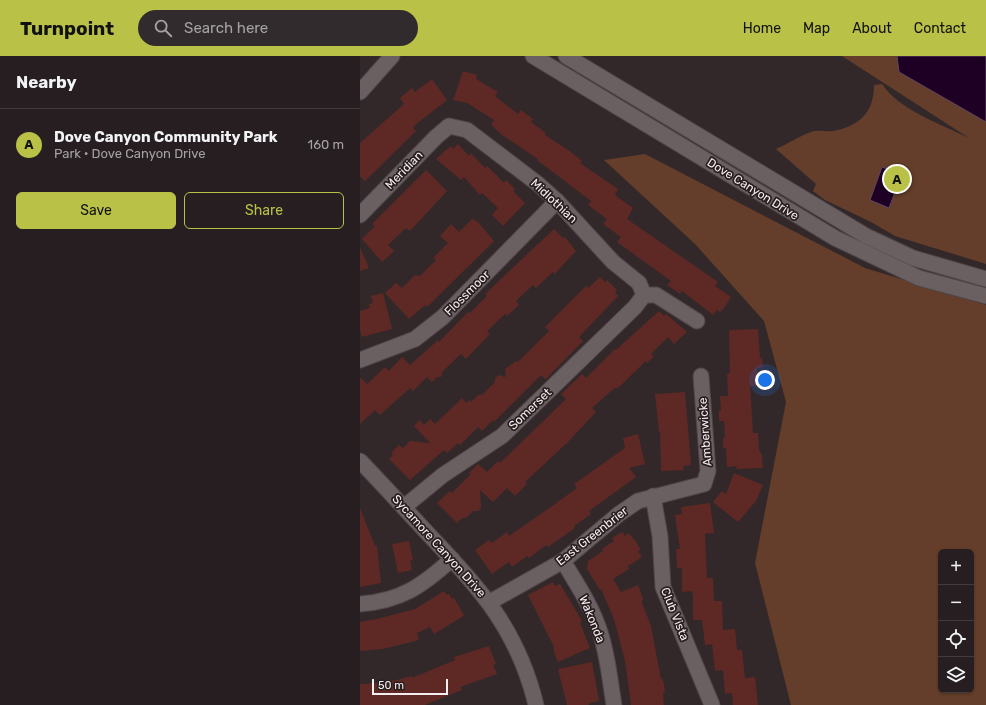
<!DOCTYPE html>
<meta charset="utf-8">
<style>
:root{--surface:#261e20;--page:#322b2d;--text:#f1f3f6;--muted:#a4a2a5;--line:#423c3e;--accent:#b9c146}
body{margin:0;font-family:Rubik,sans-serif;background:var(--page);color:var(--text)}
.controls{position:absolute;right:12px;bottom:12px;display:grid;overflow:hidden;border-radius:6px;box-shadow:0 1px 3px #0004}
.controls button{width:36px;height:36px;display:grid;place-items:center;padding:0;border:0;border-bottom:1px solid var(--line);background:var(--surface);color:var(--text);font:20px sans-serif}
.scale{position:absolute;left:12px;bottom:10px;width:76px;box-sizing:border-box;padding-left:4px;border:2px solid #f5eef0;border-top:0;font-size:11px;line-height:14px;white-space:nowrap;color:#f5eef0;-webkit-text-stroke:3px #281e20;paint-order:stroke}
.you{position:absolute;left:405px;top:324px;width:14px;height:14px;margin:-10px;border:3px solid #fff;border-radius:50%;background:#1a73e8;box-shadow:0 0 0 6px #1a73e833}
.badge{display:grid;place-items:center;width:26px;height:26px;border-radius:50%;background:var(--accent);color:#111;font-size:13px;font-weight:700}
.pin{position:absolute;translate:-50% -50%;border:2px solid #fff;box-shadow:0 1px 4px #0006}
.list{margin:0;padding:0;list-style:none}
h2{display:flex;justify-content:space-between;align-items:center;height:52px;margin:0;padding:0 16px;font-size:17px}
h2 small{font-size:13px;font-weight:400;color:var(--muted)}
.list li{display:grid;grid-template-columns:26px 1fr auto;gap:12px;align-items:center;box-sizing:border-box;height:72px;padding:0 16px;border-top:1px solid var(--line)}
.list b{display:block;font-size:15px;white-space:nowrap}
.list p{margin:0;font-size:13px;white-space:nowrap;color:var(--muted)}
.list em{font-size:13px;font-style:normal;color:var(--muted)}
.actions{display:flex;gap:8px;padding:12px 16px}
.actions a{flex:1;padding:9px 0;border:1px solid var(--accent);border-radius:6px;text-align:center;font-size:14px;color:var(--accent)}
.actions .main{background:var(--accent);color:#111}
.icon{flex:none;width:22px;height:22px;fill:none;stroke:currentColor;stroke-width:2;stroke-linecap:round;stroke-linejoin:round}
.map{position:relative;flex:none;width:626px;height:649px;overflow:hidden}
header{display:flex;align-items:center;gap:24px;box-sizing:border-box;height:56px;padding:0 20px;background:var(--accent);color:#111}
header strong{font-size:19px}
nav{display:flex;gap:22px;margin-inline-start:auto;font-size:14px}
.search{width:280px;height:36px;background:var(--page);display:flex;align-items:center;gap:10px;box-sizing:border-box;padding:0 14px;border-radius:22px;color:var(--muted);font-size:15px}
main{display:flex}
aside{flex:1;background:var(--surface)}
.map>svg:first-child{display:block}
.green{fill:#643e2a;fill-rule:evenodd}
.water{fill:#1e0024;stroke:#5e4761}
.building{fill:#5e2824}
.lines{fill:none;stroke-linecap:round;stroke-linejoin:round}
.minor-casing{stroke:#4e4648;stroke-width:17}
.minor{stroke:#6a5f61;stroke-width:15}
.labels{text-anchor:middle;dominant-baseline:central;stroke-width:3.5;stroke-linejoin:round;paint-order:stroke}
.street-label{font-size:12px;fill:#f5eef0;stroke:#281e20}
</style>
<header>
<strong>Turnpoint</strong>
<div class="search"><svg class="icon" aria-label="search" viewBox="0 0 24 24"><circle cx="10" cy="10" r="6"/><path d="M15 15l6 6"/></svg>Search here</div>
<nav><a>Home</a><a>Map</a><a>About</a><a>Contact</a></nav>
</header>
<main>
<aside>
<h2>Nearby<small></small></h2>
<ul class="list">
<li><span class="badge">A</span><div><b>Dove Canyon Community Park</b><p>Park · Dove Canyon Drive</p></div><em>160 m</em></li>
</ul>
<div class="actions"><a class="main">Save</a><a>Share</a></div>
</aside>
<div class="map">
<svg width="626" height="649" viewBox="0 0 626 649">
<rect width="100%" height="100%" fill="#32282a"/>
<g class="green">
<path d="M482 0H626V208L535 180 511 166 465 144 453 135 456 128 416 93C424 90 448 75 455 75 461 74 467 76 473 75 500 70 514 56 514 29L522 28C538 53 582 69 609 82Z"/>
<path d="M285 98 505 212 626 249V649H431L395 507 426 346 404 265 335 188 244 104ZM581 496H611V634H581Z"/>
</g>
<g class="water">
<path d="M537 0H626V66L539 16Z"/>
<path d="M522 111 544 120 543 122 547 126 545 129 537 131 529 152 510 144Z"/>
</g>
<g class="building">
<path d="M103 15 117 19 116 23 138 36 135 40 158 58 161 54 173 63 171 66 186 77 185 79 211 96 222 105 220 107 258 133 255 138 256 140 273 152 267 163 358 226 355 230 371 241 364 252 360 256 357 254 353 259 322 235 320 238 307 229 311 225 257 186 261 181 243 168 247 163 228 149 231 145 177 104 178 103 142 79 131 69 134 64 107 47 93 44Z"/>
<path d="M72 23 87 44 55 69 53 72 56 75 5 125 0 120V87L44 48 40 42 52 32 55 36Z"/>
<path d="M98 88 109 100 111 97 125 112 127 110 144 127 146 124 155 133 153 135 165 147 143 170 132 159 138 152 122 137 120 139 104 121 101 124 76 103 86 94 91 90 93 93Z"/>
<path d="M66 114 87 135 50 175 46 172 28 189 34 195 22 206 2 183 15 170 12 168Z"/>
<path d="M112 163 118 166 134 185 67 251 65 249 49 263 25 237 36 227 42 232 55 219 60 220 76 204 73 202 88 187 80 180 91 168 99 176Z"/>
<path d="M194 173 203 182 205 181 216 195 200 212 195 218 193 216 176 232 173 229 156 245 159 249 147 260 145 258 127 275 130 278 106 303 101 298 83 315 81 321H77L72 326 67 321 53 335 50 332 20 359 15 354 0 368V321L7 328 25 311 29 315 42 301 50 309 78 284 79 286 108 256 110 257 127 240 125 238Z"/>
<path d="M0 191 9 212 0 215Z"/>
<path d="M240 221 245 226 247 224 257 234 255 236 258 240 219 281 223 285 187 322 185 323 181 319 134 366 133 364 122 375 118 371 100 389 98 387 87 397 84 394 50 424 29 403 33 399 31 397 39 389 43 392 50 385 70 387 54 370 60 364 64 369 70 363 75 368 102 342 106 347 109 344 111 346 118 339H122L135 326V323L138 319 146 321 145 313 156 305 158 306 189 275 185 271 226 230 228 232Z"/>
<path d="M23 237 32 273 2 281 0 274V255L10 252 9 248 13 247 11 240Z"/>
<path d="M299 255 304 260 306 258 327 276 314 288 308 281 291 298 294 300 287 307 286 305 258 332H255L249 337 232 352 236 356 208 386 165 426 167 428 155 440 147 432 133 446 120 434 121 452 118 455H113L106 462H102L97 467 77 447 90 435 92 437 111 418 109 417 118 408 127 416 138 405 140 407 206 343 201 338 222 318 226 322 255 293 256 294Z"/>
<path d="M398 273 400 302H402L403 311 397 312 398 330H390L393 377H398L399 394 402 399 403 412 376 413 377 410 367 411 366 392H363V382H365L364 365H359V355L361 354 360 340H368L367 318 370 317 369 274Z"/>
<path d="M325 336 331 409 323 410 324 414 301 415 300 376H299L295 338Z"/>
<path d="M278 378 285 408 269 412 276 421 229 455 231 458 214 470 215 472 188 491 186 489 169 502 167 500 152 511 149 506 132 518 115 494 129 484 132 487 147 476 149 480 188 453 217 432 214 428 265 392 263 382Z"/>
<path d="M374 417 403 429 396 445 378 466 353 446 362 435 366 438Z"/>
<path d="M350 447 354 477 345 478 347 522H353L354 545H362L363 574 375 573 377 594H382L385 622 395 621 398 649H373L372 637 365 638 363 614 355 615 352 588 345 589 342 564H333V538L331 535 322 536V512H317L316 493H320L315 459 322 458 321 451Z"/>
<path d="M0 452 15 490H17L21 527 0 531Z"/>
<path d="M262 476 265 480 268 477 274 483 281 494 278 495 282 501 268 510 269 513 253 523 261 536 278 529 283 542 282 547 291 570 301 623 302 622 304 628 305 637H303L304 649H271L265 605 254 563 241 533 240 534 227 513 228 505 243 495 242 493 254 485 252 482Z"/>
<path d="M49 485 53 504 50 505 52 514 38 517 32 488Z"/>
<path d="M193 526 195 530 200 528 212 548 222 565 220 567 230 592 198 606 194 596V591L168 539Z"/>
<path d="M84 535 87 539 89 538 92 543 94 542 104 559 102 561 74 578 70 571 57 577 59 583 55 585 23 593 0 595V566L17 563 55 553Z"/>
<path d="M129 590 136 608 133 609 137 618 100 631 102 634 65 649H0V628L18 627V626L37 624 52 620V622L95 604 94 601Z"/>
<path d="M232 606 239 645 230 647 228 649H207L198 613Z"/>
</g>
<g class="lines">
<g class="minor-casing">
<g id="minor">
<path d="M173 0 475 182 559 222 626 240"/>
<path d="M206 0 506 180 553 202 626 223"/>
<path d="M0 36 32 0"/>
<path d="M0 159 76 81 89 70 107 74 178 128 197 145 253 206 279 227 284 239"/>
<path d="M284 239H296L337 265"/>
<path d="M0 304 55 283 83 261 197 145"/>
<path d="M0 405C24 430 47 455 71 481 122 534 158 575 176 649"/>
<path d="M293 440 300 480 303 531 352 649"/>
<path d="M44 451 83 419 142 380 275 251 284 239"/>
<path d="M203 505C216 527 232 550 240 576 248 600 250 625 254 649"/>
<path d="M130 546 203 505 259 458 278 445 344 428 348 415 341 320"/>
<path d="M0 548C41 545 62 530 92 503"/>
</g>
</g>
<use href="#minor" class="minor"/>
</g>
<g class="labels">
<g class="street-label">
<text transform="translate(44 114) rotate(-46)">Meridian</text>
<text transform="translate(393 133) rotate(32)">Dove Canyon Drive</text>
<text transform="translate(194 145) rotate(43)">Midlothian</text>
<text transform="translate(107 237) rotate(-45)">Flossmoor</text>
<text transform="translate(170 353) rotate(-44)">Somerset</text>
<text transform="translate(345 376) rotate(-94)">Amberwicke</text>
<text transform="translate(232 480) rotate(-38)">East Greenbrier</text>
<text transform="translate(79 490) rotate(48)">Sycamore Canyon Drive</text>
<text transform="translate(315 558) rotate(68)">Club Vista</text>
<text transform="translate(232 563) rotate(68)">Wakonda</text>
</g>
</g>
</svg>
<div class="controls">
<button>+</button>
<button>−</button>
<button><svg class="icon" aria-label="locate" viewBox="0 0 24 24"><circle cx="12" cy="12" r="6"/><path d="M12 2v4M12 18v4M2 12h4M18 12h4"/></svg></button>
<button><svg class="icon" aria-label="layers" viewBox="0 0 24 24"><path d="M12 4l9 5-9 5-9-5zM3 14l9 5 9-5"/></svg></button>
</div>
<div class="scale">50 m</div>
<div class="you"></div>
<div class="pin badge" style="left:537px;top:123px">A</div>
</div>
</main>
